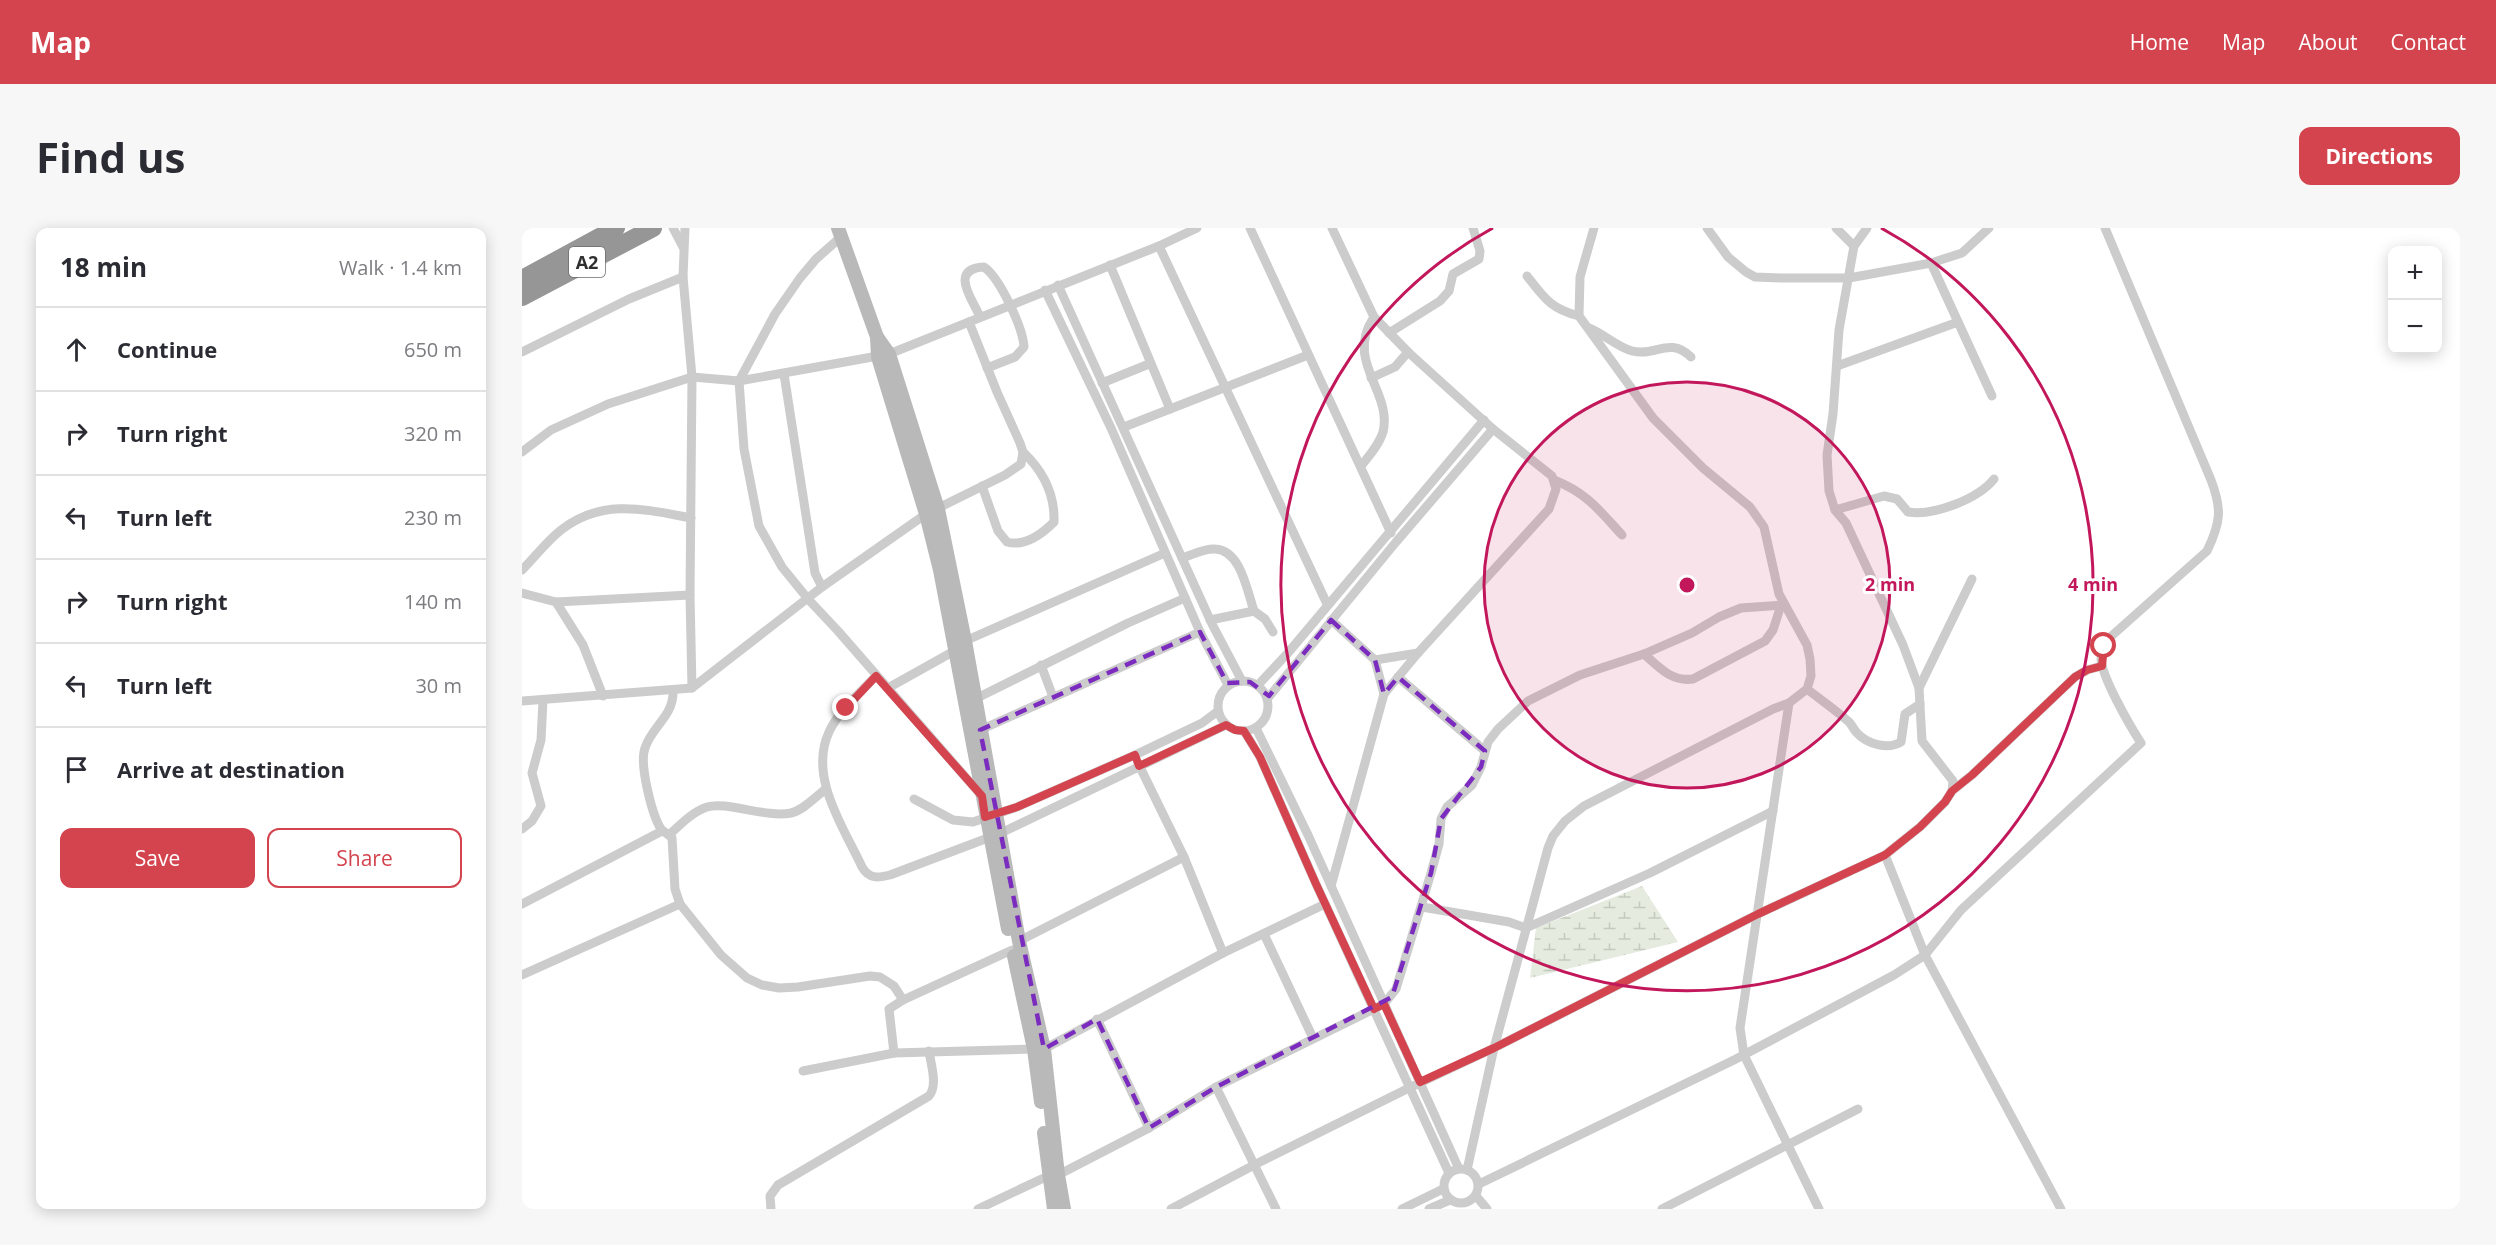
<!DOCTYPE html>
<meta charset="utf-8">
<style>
:root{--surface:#fff;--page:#f7f7f7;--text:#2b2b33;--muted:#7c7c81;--line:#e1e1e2;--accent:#d3444f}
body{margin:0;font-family:"Open Sans",sans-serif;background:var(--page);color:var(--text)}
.controls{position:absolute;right:18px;top:18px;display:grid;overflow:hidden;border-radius:12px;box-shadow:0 3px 15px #0003}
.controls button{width:54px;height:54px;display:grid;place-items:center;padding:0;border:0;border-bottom:2px solid var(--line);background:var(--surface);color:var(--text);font:30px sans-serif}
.stop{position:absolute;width:18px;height:18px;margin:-14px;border:4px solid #d3444f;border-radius:50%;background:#fff}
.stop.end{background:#d3444f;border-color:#fff;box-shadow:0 2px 6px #0008}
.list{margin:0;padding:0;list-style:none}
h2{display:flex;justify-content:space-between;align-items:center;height:78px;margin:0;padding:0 24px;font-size:26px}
h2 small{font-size:20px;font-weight:400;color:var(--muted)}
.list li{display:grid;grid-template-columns:39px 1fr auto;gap:18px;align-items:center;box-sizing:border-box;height:84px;padding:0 24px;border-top:2px solid var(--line)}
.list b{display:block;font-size:22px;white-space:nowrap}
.list em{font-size:20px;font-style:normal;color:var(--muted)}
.actions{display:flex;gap:12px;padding:18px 24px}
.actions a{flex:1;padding:14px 0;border:2px solid var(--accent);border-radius:12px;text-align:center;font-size:21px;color:var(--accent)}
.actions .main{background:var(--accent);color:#fff}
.icon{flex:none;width:33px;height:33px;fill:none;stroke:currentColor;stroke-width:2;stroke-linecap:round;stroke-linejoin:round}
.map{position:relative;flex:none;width:1938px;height:981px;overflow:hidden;border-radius:12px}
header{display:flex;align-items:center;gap:36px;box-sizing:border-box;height:84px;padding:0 30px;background:var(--accent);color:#fff}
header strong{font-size:28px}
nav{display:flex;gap:33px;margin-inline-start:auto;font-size:21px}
.intro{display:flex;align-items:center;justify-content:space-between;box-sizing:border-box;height:144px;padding:0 36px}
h1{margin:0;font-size:42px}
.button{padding:15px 27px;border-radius:12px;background:var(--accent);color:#fff;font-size:21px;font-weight:700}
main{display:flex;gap:36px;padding:0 36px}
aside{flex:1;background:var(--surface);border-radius:12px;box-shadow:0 3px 15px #0003}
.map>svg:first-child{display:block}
.wetland{fill:url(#wetland-marsh)}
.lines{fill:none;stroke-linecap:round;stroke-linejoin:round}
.street{stroke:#ccc;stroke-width:9}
.secondary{stroke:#b9b9b9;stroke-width:14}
.highway{stroke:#969696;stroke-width:18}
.route{stroke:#d3444f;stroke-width:8}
.marked{fill:none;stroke:#7b2cbf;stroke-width:4.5;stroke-dasharray:12 8;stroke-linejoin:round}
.ring{fill:none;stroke:#c2185b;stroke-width:3}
.labels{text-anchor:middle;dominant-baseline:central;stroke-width:6;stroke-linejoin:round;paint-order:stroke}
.shield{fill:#fff;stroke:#6d6d6d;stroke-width:1.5}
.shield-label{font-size:18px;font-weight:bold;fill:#2f2f2f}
.centre{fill:#c2185b;stroke:#fff;stroke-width:3}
.ring-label{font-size:18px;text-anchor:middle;font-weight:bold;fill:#c2185b;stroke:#fff;stroke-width:6;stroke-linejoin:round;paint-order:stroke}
</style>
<header>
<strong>Map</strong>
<nav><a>Home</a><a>Map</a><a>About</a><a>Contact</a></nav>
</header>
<div class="intro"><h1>Find us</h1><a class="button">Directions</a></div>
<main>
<aside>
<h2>18 min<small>Walk · 1.4 km</small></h2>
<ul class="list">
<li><svg class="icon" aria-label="ahead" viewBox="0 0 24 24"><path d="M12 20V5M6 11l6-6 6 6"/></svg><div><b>Continue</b></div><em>650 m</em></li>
<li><svg class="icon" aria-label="right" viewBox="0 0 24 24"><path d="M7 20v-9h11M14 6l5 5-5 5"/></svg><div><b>Turn right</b></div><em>320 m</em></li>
<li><svg class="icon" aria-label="left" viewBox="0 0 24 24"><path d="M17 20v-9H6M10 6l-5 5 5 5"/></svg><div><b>Turn left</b></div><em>230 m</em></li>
<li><svg class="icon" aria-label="right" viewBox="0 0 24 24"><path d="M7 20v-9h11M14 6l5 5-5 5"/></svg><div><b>Turn right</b></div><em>140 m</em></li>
<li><svg class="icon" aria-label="left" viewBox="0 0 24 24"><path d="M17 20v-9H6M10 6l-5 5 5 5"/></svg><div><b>Turn left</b></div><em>30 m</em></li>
<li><svg class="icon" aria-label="arrive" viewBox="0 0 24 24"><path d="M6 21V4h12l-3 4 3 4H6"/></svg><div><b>Arrive at destination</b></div></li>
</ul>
<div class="actions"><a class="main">Save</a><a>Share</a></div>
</aside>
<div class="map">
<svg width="1938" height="981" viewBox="0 0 1938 981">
<defs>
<pattern id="wetland-marsh" width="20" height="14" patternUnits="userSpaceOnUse" patternTransform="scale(1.5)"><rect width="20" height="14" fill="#e5ebde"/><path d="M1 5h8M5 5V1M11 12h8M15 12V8" fill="none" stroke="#c5cabf"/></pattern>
</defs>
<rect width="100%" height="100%" fill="#fff"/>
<path class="wetland" d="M1120 658 1156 714 1008 750 1014 700Z"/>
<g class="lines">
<g class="street">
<path d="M151 0 161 19"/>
<path d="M163 0 161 49 170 149 168 367 170 460"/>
<path d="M728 0 869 305"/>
<path d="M810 0 852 89 886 124 971 201 1030 248 1034 261 1027 281 896 425 862 466"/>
<path d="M1185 0 1206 29 1224 44 1233 49 1260 50H1327L1409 35 1440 25 1467 0"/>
<path d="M1314 0 1332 18"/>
<path d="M319 9 294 31 278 50 253 86 217 153 222 221 237 298 260 339 286 371 316 403 460 568"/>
<path d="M637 18 805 376"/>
<path d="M1409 35 1470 168"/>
<path d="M588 37 648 181"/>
<path d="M1005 48C1022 70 1029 81 1057 88"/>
<path d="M536 57 690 396 720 453"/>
<path d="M523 62 589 200 678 404 706 457"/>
<path d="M458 89C451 72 426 41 462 39 478 50 501 100 502 119L493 129 465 140"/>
<path d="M1067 100C1082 106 1095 119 1110 123 1134 129 1147 108 1169 129"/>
<path d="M867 105 918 73 927 63 931 46 957 31 958 23 951 0"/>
<path d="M0 124 107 71 161 49"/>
<path d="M1315 138 1436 94"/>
<path d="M262 146 293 345 300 359"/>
<path d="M849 150 873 139 886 124"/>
<path d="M580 155 627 136"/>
<path d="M602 199 786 127"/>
<path d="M0 224 29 202 86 176 170 149 217 153 367 126 637 18 675 0"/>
<path d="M839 238C847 228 857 217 861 204 871 164 822 133 852 89"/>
<path d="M1032 252C1065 265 1077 282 1100 307"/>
<path d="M460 258 476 303 485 314C503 319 520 306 532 294 533 266 520 242 501 224"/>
<path d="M1313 282 1362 268 1375 271 1386 284C1412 288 1456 271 1472 251"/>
<path d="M660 330C670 327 683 320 693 321 719 322 725 363 732 383"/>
<path d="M0 342C13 329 25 313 39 302 80 270 122 281 169 290"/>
<path d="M0 365 34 374 168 367"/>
<path d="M34 374 61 417 81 468"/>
<path d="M688 392 732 383 743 391 751 404"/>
<path d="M809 392 853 432 896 425"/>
<path d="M443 413 643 325"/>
<path d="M1122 426C1137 439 1149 454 1171 451L1243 413 1251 402 1259 377"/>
<path d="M519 437 531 469"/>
<path d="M354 448C338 465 317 482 307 504 286 549 322 600 340 639 347 651 356 650 368 647L479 605 704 497"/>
<path d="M876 449 963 523"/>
<circle cx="721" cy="478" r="25"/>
<path d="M736 457 765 426 962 192"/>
<path d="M366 460 434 422"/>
<path d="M1397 460 1450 351"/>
<path d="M1285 461C1299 472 1314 482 1327 494 1330 497 1332 502 1335 505 1345 516 1366 522 1379 514L1383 486 1398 476"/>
<path d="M151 463C152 488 130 498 123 520 117 536 130 587 139 601 142 604 146 606 150 610L153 661 158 676 199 727 225 750 240 757 257 760 276 759 348 748 358 749 372 758 381 772"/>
<path d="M746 470 874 314 971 201"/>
<path d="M453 471 606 395 663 370"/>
<path d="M0 473 170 460 300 359 404 286 483 247 499 236 501 224 498 215 475 164 447 94"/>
<path d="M1267 475 1218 800 1222 827 1297 981"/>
<path d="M734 500 786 607 937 941"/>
<path d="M458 502 678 404"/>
<path d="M722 503 738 529 794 656 927 945"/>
<path d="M616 535 662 629 701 725"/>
<path d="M1430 563 1450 547 1553 449 1565 442 1580 438"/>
<path d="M392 571 431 592 451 594 495 579 613 527 680 495 696 483"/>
<path d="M0 601 10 593 19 578 10 545 19 512 21 472"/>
<path d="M147 607C158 597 170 584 185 579 204 573 244 590 269 585 282 582 294 568 304 561"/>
<path d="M1363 627 1403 727 1539 981"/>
<path d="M809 658 862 466 853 432"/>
<path d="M0 676 140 603"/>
<path d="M900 679 987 694 1004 700 1128 645 1251 583"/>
<path d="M742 706 791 810"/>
<path d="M497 713 662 629"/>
<path d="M0 747 158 676"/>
<path d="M575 791 627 900"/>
<path d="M522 821 701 725 803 676"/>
<path d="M372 825 367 781 381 772 490 722"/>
<path d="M281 843 372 825 512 821"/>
<path d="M694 859 754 981"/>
<circle cx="939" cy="958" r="17"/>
<path d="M945 942 972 820 1026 620 1031 608 1043 593 1062 578 1251 481 1267 475 1285 461 1289 448 1288 431 1285 417 1257 366 1242 299 1228 279 1181 240 1131 190 1057 88 1058 49 1072 0"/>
<path d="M536 947 627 900 694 859 862 776 874 761 909 645 917 616 919 591 925 579 950 557 959 539 966 514 976 501 1006 473 1058 447 1122 426 1170 405 1197 389 1219 380 1263 377"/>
<path d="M957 956 1214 831 1372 747 1403 727 1439 682 1619 515C1608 498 1579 448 1579 430 1579 423 1582 417 1585 412L1685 323C1699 294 1700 281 1689 252L1583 0"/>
<path d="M954 968 965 981"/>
<path d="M249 981 248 968 256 957 407 868C416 857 409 837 407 823"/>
<path d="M456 981 526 948"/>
<path d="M649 981 734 936 887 860 972 820 1236 686 1363 627 1398 599 1423 574 1430 563 1431 553 1400 513 1397 460 1381 417 1324 295 1313 282 1307 263 1305 227 1311 186 1317 102 1332 18 1345 0"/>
<path d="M880 981 921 961"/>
<path d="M907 981 928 972"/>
<path d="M1140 981 1336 881"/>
</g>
<g class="secondary">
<path d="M316 0 355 109 367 126 416 281 443 413 497 713 522 821 536 947 542 981"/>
<path d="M355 109 356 129 404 286 418 342 486 701"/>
<path d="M492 728 512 821 519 874"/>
<path d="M522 905 532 981"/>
</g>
<g class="highway">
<path d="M0 51 94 0"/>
<path d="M0 69 131 0"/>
</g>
</g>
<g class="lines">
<path class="route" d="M324 480 354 448 460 568 463 589 495 579 613 527 617 538 704 497 713 502 722 503 738 529 794 656 852 781 862 776 898 854 972 820 1236 686 1363 627 1398 599 1423 574 1430 563 1450 547 1553 449 1565 442 1580 438 1582 418"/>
</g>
<path class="marked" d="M809 392 853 432 862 466 876 449 963 523 959 539 919 591 909 645 870 769 694 859 627 900 575 791 522 821 458 502 678 404 705 455 728 454 747 468Z"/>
<circle cx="1165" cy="357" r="203" fill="#c2185b" fill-opacity=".12"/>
<g class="ring">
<circle cx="1165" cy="357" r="203"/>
<path d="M1359 0A406 406 0 1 1 971 0"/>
</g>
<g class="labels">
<rect class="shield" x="47" y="19" width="36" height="30" rx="4.5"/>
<g class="shield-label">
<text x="65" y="34">A2</text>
</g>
</g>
<circle cx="1165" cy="357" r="9" class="centre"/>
<g class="ring-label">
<text x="1368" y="363">2 min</text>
<text x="1571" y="363">4 min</text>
</g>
</svg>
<div class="controls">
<button>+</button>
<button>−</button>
</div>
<div class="stop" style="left:1582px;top:418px"></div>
<div class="stop end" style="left:324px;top:480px"></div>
</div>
</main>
